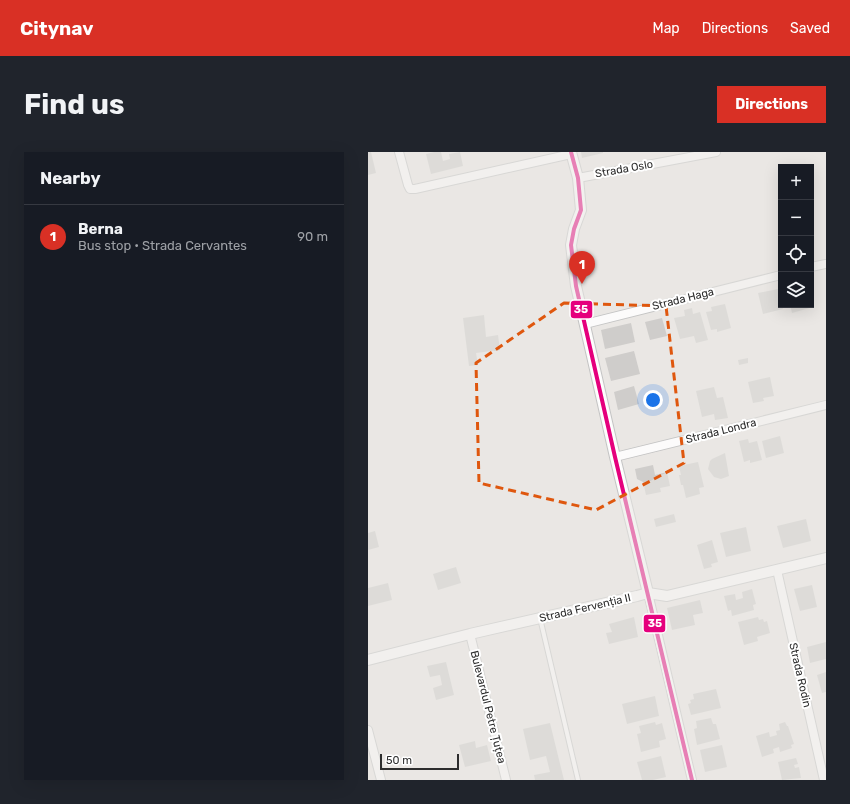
<!DOCTYPE html>
<meta charset="utf-8">
<style>
:root{--surface:#171b24;--page:#20242c;--text:#f1f3f6;--muted:#9ea1a6;--line:#363941;--accent:#d93025}
body{margin:0;font-family:Rubik,sans-serif;background:var(--page);color:var(--text)}
.controls{position:absolute;right:12px;top:12px;display:grid;overflow:hidden;border-radius:0px;box-shadow:0 4px 16px #0002}
.controls button{width:36px;height:36px;display:grid;place-items:center;padding:0;border:0;border-bottom:1px solid var(--line);background:var(--surface);color:var(--text);font:20px sans-serif}
.scale{position:absolute;left:12px;bottom:10px;width:79px;box-sizing:border-box;padding-left:4px;border:2px solid #2d2d2d;border-top:0;font-size:11px;line-height:14px;white-space:nowrap;color:#2d2d2d;-webkit-text-stroke:3px #fff;paint-order:stroke}
.you{position:absolute;left:285px;top:248px;width:14px;height:14px;margin:-10px;border:3px solid #fff;border-radius:50%;background:#1a73e8;box-shadow:0 0 0 6px #1a73e833}
.badge{display:grid;place-items:center;width:26px;height:26px;border-radius:50%;background:var(--accent);color:#fff;font-size:13px;font-weight:700}
.pin{position:absolute;translate:-50% -33px;filter:drop-shadow(0 1px 2px #0008)}
.pin::after{content:'';position:absolute;top:21px;width:14px;height:12px;background:inherit;clip-path:polygon(0 0,100% 0,50% 100%)}
.list{margin:0;padding:0;list-style:none}
h2{display:flex;justify-content:space-between;align-items:center;height:52px;margin:0;padding:0 16px;font-size:17px}
h2 small{font-size:13px;font-weight:400;color:var(--muted)}
.list li{display:grid;grid-template-columns:26px 1fr auto;gap:12px;align-items:center;box-sizing:border-box;height:64px;padding:0 16px;border-top:1px solid var(--line)}
.list b{display:block;font-size:15px;white-space:nowrap}
.list p{margin:0;font-size:13px;white-space:nowrap;color:var(--muted)}
.list em{font-size:13px;font-style:normal;color:var(--muted)}
.icon{flex:none;width:22px;height:22px;fill:none;stroke:currentColor;stroke-width:2;stroke-linecap:round;stroke-linejoin:round}
.map{position:relative;flex:none;width:458px;height:628px;overflow:hidden;border-radius:0px}
header{display:flex;align-items:center;gap:24px;box-sizing:border-box;height:56px;padding:0 20px;background:var(--accent);color:#fff}
header strong{font-size:19px}
nav{display:flex;gap:22px;margin-inline-start:auto;font-size:14px}
.intro{display:flex;align-items:center;justify-content:space-between;box-sizing:border-box;height:96px;padding:0 24px}
h1{margin:0;font-size:28px}
.button{padding:10px 18px;border-radius:0px;background:var(--accent);color:#fff;font-size:14px;font-weight:700}
main{display:flex;gap:24px;padding:0 24px}
aside{flex:1;background:var(--surface);border-radius:0px;box-shadow:0 4px 16px #0002}
.map>svg:first-child{display:block}
.building{fill:#cfcdcb}
.lines{fill:none;stroke-linecap:round;stroke-linejoin:round}
.service-casing{stroke:#c4c4c4;stroke-width:6}
.minor-casing{stroke:#c4c4c4;stroke-width:10}
.tertiary-casing{stroke:#c4c4c4;stroke-width:12}
.service{stroke:#fcfbfb;stroke-width:4}
.minor{stroke:#fcfbfb;stroke-width:8}
.tertiary{stroke:#fcfbfb;stroke-width:10}
.bus-1-casing{stroke:#fff;stroke-width:7}
.bus-1{stroke:#e5007d;stroke-width:4}
.marked{fill:none;stroke:#df570e;stroke-width:3;stroke-dasharray:8 5;stroke-linejoin:round}
.labels{text-anchor:middle;dominant-baseline:central;stroke-width:4;stroke-linejoin:round;paint-order:stroke}
.street-label{font-size:11px;fill:#2d2d2d;stroke:#fff}
.line-badge{stroke:#fff;stroke-width:1.5}
.badge-label{font-size:11px;text-anchor:middle;font-weight:bold;fill:#fff}
</style>
<header>
<strong>Citynav</strong>
<nav><a>Map</a><a>Directions</a><a>Saved</a></nav>
</header>
<div class="intro"><h1>Find us</h1><a class="button">Directions</a></div>
<main>
<aside>
<h2>Nearby<small></small></h2>
<ul class="list">
<li><span class="badge">1</span><div><b>Berna</b><p>Bus stop · Strada Cervantes</p></div><em>90 m</em></li>
</ul>
</aside>
<div class="map">
<svg width="458" height="628" viewBox="0 0 458 628">
<rect width="100%" height="100%" fill="#eae7e4"/>
<g class="building">
<path d="M0 0H3L8 21 0 23Z"/>
<path d="M66 0H73L75 9 82 7 81 2 92 0 95 14 63 22 58 2Z"/>
<path d="M213 0H235V1L214 6Z"/>
<path d="M410 137 413 153H414L415 157 395 162 390 141Z"/>
<path d="M357 152 363 176 349 180V177L343 178 338 160 344 159 343 155Z"/>
<path d="M422 153H444L445 155 424 161Z"/>
<path d="M324 156 325 162 332 160 340 188 328 191 326 184 312 187 306 166 317 164 316 158Z"/>
<path d="M116 163 118 185 130 183 132 198 108 201 110 213 101 214 95 166Z"/>
<path d="M294 166 299 184 282 188 277 170Z"/>
<path d="M263 171 267 190 237 197 233 178Z"/>
<path d="M266 199 272 222 243 229 237 206Z"/>
<path d="M380 206V211L371 213 370 208Z"/>
<path d="M402 225 406 244 395 246 396 249 385 251 380 230Z"/>
<path d="M266 234 271 252 250 258 246 240Z"/>
<path d="M346 235 349 246 355 245 360 266 347 268 346 262 334 265 328 239Z"/>
<path d="M412 284 416 301 398 306 394 289Z"/>
<path d="M380 287 381 291 389 289 394 308 382 311V308L376 310 371 289Z"/>
<path d="M357 301 361 324 353 327 346 325 340 317 342 309 344 307Z"/>
<path d="M330 310 336 335 331 336 332 342 318 346 315 333H313L311 323H313L311 314Z"/>
<path d="M285 313 287 323 299 320 302 334 292 336 293 340 278 343 275 330 269 327 267 317Z"/>
<path d="M306 362 308 370 288 375 286 367Z"/>
<path d="M438 367 443 389 415 396 409 374Z"/>
<path d="M378 375 383 399 358 405 352 381Z"/>
<path d="M7 379 11 395 0 398V381Z"/>
<path d="M344 388 350 410 343 412 344 415 336 417 329 393Z"/>
<path d="M88 415 93 431 70 438 65 422Z"/>
<path d="M20 431 24 448 0 454V436Z"/>
<path d="M444 433 449 455 432 459 426 437Z"/>
<path d="M384 437 388 452 385 453 386 458 364 464 363 458 360 459 356 444 367 442 368 448 375 446 374 440Z"/>
<path d="M332 448 335 461 325 463 327 473 304 478 299 456Z"/>
<path d="M266 465 270 485 241 492 238 481 244 480 241 472Z"/>
<path d="M390 465 391 468 395 467 396 470 399 469 402 481 389 485 390 489 376 493 370 470Z"/>
<path d="M458 490V507L442 511 439 495Z"/>
<path d="M78 510 86 543 68 548 65 536 74 533 72 523 62 525 59 514Z"/>
<path d="M458 520V540L454 541 449 523Z"/>
<path d="M348 537 353 556 323 563 320 552 323 551 322 548 326 547 325 542Z"/>
<path d="M287 544 291 564 259 572 254 552Z"/>
<path d="M343 566 345 572H348L352 587 329 593 326 577 329 576 328 569Z"/>
<path d="M287 570 288 573 294 571 298 587 291 589 292 595 273 600 269 582 273 581 271 574Z"/>
<path d="M417 570 419 574H420L426 592 423 593 424 596 412 600 411 595 405 597 406 601 394 605 388 584 401 580 402 585 409 583 408 579 412 578 411 572Z"/>
<path d="M182 571 196 628H167L166 623 182 620 178 604 162 608 155 577Z"/>
<path d="M107 589 108 596 119 593 123 609 97 615 91 593Z"/>
<path d="M354 593 359 615 337 620 332 598Z"/>
<path d="M293 604 298 625 285 628H274L269 610Z"/>
<path d="M428 606 430 612 426 613 427 616 431 615 433 626 414 628 410 610Z"/>
</g>
<g class="lines">
<g class="service-casing">
<path id="service" d="M172 466 210 628"/>
</g>
<g class="minor-casing">
<g id="minor">
<path d="M31 0 40 33 42 37H47L203 2"/>
<path d="M210 26 348 0"/>
<path d="M443 115 458 112"/>
<path d="M217 172 413 123"/>
<path d="M247 305 458 253"/>
<path d="M409 418 456 628"/>
<path d="M280 441 324 628"/>
<path d="M102 482 138 628"/>
<path d="M0 578 13 628"/>
</g>
</g>
<g class="tertiary-casing">
<g id="tertiary">
<path d="M203 0 210 26 213 58 206 77 203 93 208 134 247 305 280 441"/>
<path d="M0 508 102 482 269 444 280 441 299 444 458 406"/>
</g>
</g>
<use href="#service" class="service"/>
<use href="#minor" class="minor"/>
<use href="#tertiary" class="tertiary"/>
<g class="bus-1-casing">
<path id="bus-1" d="M203 0 210 26 213 58 206 77 203 93 208 134 247 305 324 628"/>
</g>
<use href="#bus-1" class="bus-1"/>
</g>
<path d="M0 0H458V628H0ZM196 151 298 154 316 311 228 358 111 331 108 211Z" fill="#eae7e4" fill-opacity=".55" fill-rule="evenodd"/>
<path class="marked" d="M196 151 298 154 316 311 228 358 111 331 108 211Z"/>
<g class="labels">
<g class="street-label">
<text transform="translate(256 17) rotate(-10)">Strada Oslo</text>
<text transform="translate(315 147) rotate(-14)">Strada Haga</text>
<text transform="translate(353 279) rotate(-14)">Strada Londra</text>
<text transform="translate(217 456) rotate(-13)">Strada Fervenția II</text>
<text transform="translate(432 523) rotate(77)">Strada Rodin</text>
<text transform="translate(120 555) rotate(76)">Bulevardul Petre Țuțea</text>
</g>
</g>
<g class="line-badge">
<rect x="202" y="148" width="23" height="19" rx="4" fill="#e5007d"/>
<rect x="275" y="462" width="23" height="19" rx="4" fill="#e5007d"/>
</g>
<g class="badge-label">
<text x="213" y="161">35</text>
<text x="287" y="475">35</text>
</g>
</svg>
<div class="controls">
<button>+</button>
<button>−</button>
<button><svg class="icon" aria-label="locate" viewBox="0 0 24 24"><circle cx="12" cy="12" r="6"/><path d="M12 2v4M12 18v4M2 12h4M18 12h4"/></svg></button>
<button><svg class="icon" aria-label="layers" viewBox="0 0 24 24"><path d="M12 4l9 5-9 5-9-5zM3 14l9 5 9-5"/></svg></button>
</div>
<div class="scale">50 m</div>
<div class="you"></div>
<div class="pin badge" style="left:214px;top:132px">1</div>
</div>
</main>
